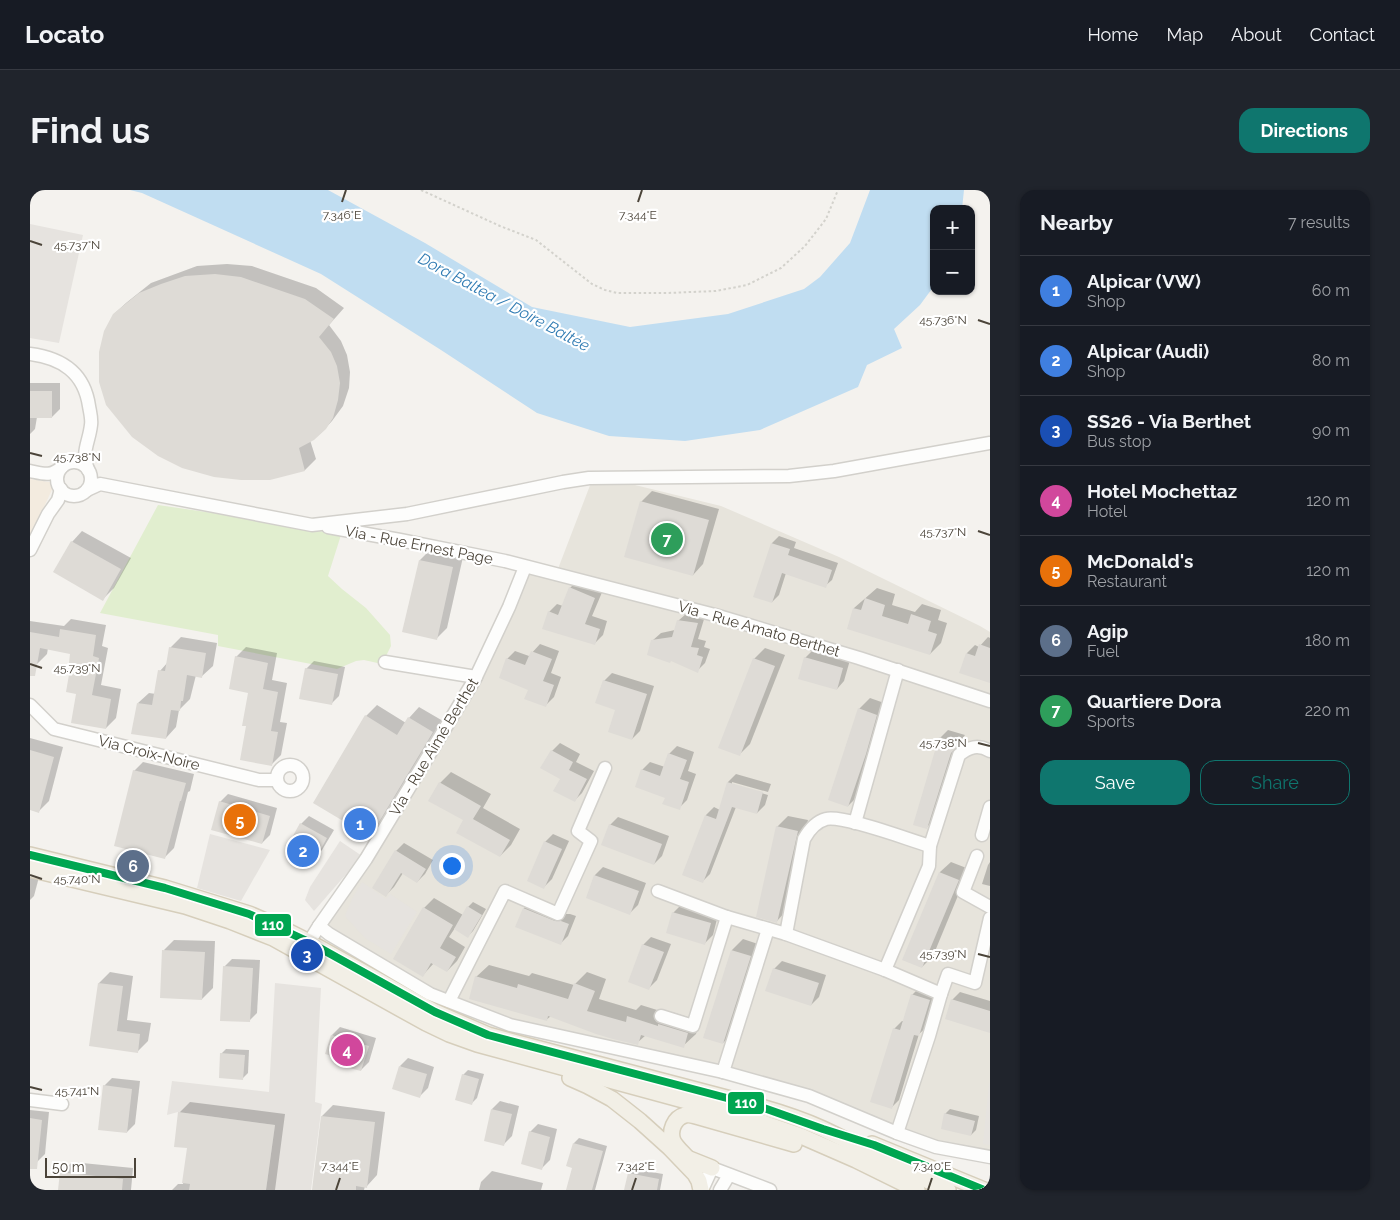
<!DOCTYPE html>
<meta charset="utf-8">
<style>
:root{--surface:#171b24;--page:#20242c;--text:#f1f3f6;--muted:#9ea1a6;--line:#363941;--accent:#0f766e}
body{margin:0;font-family:Raleway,sans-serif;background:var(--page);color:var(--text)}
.controls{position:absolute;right:15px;top:15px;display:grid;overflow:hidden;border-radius:10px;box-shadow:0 1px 4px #0004}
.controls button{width:45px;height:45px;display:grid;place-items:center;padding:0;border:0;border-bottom:1px solid var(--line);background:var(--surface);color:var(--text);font:25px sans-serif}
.scale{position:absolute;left:15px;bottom:12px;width:91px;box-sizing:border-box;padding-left:5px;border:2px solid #4b4439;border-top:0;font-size:14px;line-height:18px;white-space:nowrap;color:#4b4439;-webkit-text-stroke:4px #fff;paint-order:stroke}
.you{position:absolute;left:421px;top:675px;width:18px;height:18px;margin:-12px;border:4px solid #fff;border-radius:50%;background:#1a73e8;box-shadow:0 0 0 8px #1a73e833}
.badge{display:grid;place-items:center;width:32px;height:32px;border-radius:50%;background:var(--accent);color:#fff;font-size:16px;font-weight:700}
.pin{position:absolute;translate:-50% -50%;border:2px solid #fff;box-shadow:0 1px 5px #0006}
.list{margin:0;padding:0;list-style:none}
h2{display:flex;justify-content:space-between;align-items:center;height:65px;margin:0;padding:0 20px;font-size:21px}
h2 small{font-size:16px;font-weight:400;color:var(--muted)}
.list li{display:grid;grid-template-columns:32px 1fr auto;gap:15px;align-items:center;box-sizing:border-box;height:70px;padding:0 20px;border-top:1px solid var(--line)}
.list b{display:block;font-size:19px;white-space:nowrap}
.list p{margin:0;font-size:16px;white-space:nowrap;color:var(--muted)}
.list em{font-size:16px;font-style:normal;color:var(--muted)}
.actions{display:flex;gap:10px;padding:15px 20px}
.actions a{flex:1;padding:11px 0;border:1px solid var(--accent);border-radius:15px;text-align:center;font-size:18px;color:var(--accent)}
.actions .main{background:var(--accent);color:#fff}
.map{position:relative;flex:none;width:960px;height:1000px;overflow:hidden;border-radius:15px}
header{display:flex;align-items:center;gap:30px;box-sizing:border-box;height:70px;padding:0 25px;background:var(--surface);border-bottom:1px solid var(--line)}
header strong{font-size:24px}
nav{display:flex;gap:28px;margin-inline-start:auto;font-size:18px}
.intro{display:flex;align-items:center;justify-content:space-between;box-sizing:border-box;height:120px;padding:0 30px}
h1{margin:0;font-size:35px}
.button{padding:12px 22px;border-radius:15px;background:var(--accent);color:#fff;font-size:18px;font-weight:700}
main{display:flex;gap:30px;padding:0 30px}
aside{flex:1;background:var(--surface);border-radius:15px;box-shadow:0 1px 4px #0004}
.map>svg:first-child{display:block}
.residential{fill:#e7e4dc}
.commercial{fill:#f3ebdf}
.green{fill:#e1eecf}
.parking{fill:#e6e3df}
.water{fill:#c0ddf1}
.shadow{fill:#0003}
.building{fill:#dedbd6}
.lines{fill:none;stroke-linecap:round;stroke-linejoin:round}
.minor-casing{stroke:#d2d0cb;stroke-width:15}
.major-casing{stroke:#d6cebb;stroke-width:18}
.path{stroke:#d3d2cc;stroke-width:2;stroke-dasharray:2.5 2.5;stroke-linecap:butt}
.minor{stroke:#fdfdfc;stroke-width:12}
.major{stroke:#f2efe6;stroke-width:15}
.bus-1-casing{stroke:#fff;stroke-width:11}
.bus-1{stroke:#00a651;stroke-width:8}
.ticks{fill:none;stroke:#4b4439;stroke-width:2}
.labels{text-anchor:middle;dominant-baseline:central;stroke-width:4.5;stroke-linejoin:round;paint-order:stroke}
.street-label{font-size:15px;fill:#4b4439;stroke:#fff}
.water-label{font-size:16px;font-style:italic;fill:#2e7ab2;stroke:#fff}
.ticks-label{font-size:12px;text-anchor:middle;fill:#4b4439;stroke:#fff;stroke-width:4.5;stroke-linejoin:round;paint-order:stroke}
.line-badge{stroke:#fff;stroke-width:2}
.badge-label{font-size:14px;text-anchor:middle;font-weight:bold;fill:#fff}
</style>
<header>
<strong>Locato</strong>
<nav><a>Home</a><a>Map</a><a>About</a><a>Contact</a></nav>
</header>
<div class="intro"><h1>Find us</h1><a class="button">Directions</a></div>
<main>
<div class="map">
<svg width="960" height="1000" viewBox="0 0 960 1000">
<rect width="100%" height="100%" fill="#f4f2ee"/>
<path class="residential" d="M564 285 691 316 809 367 950 436 960 442V968L906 957 779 906 480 835 400 804 289 736 417 537 495 377 526 384Z"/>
<path class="commercial" d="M0 289 25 293 0 348Z"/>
<path class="green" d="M128 315 217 328 311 345 298 386 312 399 336 418 360 445 361 456 352 474 334 470 326 471 307 479 188 456V445L70 423Z"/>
<g class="parking">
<path d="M0 34 53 45 29 153 0 148Z"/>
<path d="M180 644 240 660 211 711 167 698Z"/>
<path d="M310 651 332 666 284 721 275 710 280 697Z"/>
<path d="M332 692 356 709 360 704 387 722 361 764 335 748 315 726 322 709Z"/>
<path d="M245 793 291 798 285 912 292 914 281 1000H236L245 935 148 922 137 925 142 891 239 902Z"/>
<path d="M959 893H960V955L953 954Z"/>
</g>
<path class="water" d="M100 0H298L395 53 502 117 600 137 698 124 774 99 790 87 820 53 840 0H934L932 19H904V96L890 115 864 139 872 158 837 175 828 197 730 240 655 251 579 246 507 223 411 160 291 84 112 3Z"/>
<g class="shadow">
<path d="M197 74 222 76 286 98 314 118 299 135 311 151 317 165 320 182 319 198 313 216 302 231 291 243 280 250 286 269 275 280 240 288 84 124 96 113 121 93 167 76Z"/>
<path d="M0 193H30V219L22 227H7L5 239 0 244Z"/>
<path d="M622 301 689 319 673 374 663 385 611 312Z"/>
<path d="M52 341 101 368 84 398 73 409 42 352Z"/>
<path d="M749 346 766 352 764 358 808 373 802 390 795 396 756 383 749 405 742 412 725 406 742 353Z"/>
<path d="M401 359 433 367 417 438 406 449 390 370Z"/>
<path d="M548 390 573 400 562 426 577 431 573 445 565 453 519 422 527 414 533 416 540 398Z"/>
<path d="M847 398 865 404 862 415 885 422 892 414 911 420 908 430 917 433 911 453 900 464 818 438 824 418Z"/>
<path d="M657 423 675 426 668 449 676 451 674 457 680 459 675 473 667 481 622 451 631 443 645 440 648 431Z"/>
<path d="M41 429 76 435 72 456 78 458 71 495 91 499 86 528 76 538 48 503 42 462 18 458 17 464 7 474 0 473V431L34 436Z"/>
<path d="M151 447 187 453 183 476 172 486 166 485 160 509 149 520 146 537 136 548 108 513 119 503 126 504 130 481 138 472 140 458Z"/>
<path d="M958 447 960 448V492L931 482 937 463 945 455 949 457Z"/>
<path d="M510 454 529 461 521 483 531 487 524 507 516 515 499 499 477 469 485 461 499 466Z"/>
<path d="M216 457 247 463 242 490 257 493 250 532 257 533 251 565 241 575 218 535 219 502 206 467Z"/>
<path d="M735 458 755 465 720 554 710 564 724 469Z"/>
<path d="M783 460 820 470 814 491 807 499 775 468Z"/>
<path d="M284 471 315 477 309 506 301 514 276 479Z"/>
<path d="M582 483 624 496 610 541 602 549 574 491Z"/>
<path d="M840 508 857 514 829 605 818 616 829 519Z"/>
<path d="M347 515 376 533 379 528 389 517 413 531 350 635 340 646 336 526Z"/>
<path d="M918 540 935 545 929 553 904 630 896 638 910 548Z"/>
<path d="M0 548 33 557 19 611 9 621 0 619Z"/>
<path d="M530 553 550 564 546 572 564 581 552 603 544 611 531 588 522 561Z"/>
<path d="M647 556 664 562 658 581 666 584 657 610 649 618 636 607 612 580 620 572 635 577 639 564Z"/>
<path d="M113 572 164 584 160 601 158 602 144 658 135 667 104 581Z"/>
<path d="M421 582 461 604 453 618 490 639 481 655 470 666 435 630 410 593Z"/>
<path d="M706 584 741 594 738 602 702 592V594L738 605 735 615 727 623 706 617 680 684 672 692 654 685 676 625 684 617 690 620 698 592Z"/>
<path d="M198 604 247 618 240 645 232 653 190 612Z"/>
<path d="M279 626 304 640 292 660 284 668 271 634Z"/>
<path d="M758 626 778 630 757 720 747 731V637Z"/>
<path d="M588 627 639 646 632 666 624 674 580 635Z"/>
<path d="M523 644 539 651 522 689 514 697 515 652Z"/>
<path d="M374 653 403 670 395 684 387 692 373 683 364 697 356 705 366 661Z"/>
<path d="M921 672 939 679 903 766 892 777 910 682Z"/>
<path d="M960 672V696L952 694 958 675Z"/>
<path d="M573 677 616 693 608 715 600 723 557 707 565 685Z"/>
<path d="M0 685 9 687 4 706 0 710Z"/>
<path d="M404 708 433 725 438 717 443 712 456 719 443 741 438 746 425 738 419 747 435 757 427 771 417 781 404 773 393 785 394 718Z"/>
<path d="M502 710 533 724H540L546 726 538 746 530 754 487 736 494 718Z"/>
<path d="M651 715 688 725 683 745 675 753 643 723Z"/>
<path d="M621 747 641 754 627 790 619 798 613 755Z"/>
<path d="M713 749 731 755 704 842 693 853 675 847 702 760Z"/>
<path d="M144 750 185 751 183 798 172 809 134 760Z"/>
<path d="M202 769 230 770 227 823 219 831 194 777Z"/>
<path d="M752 771 796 785 789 807 781 815 744 779Z"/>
<path d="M459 775 499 786 502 783 544 795 557 782 576 789 569 809 606 820 611 815 640 824 642 822 670 831 666 844 653 856 616 845 607 853 521 826 516 830 446 787Z"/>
<path d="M80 782 103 786 97 830 121 833 118 851 107 862 60 855 69 793Z"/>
<path d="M890 797 908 802 897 837 889 844 869 910 861 918 864 839 872 831H874L882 805Z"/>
<path d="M930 802 960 811V842L922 810Z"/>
<path d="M310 837 346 848 339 872 331 880 315 868 302 845Z"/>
<path d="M196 859 219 860 218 883 213 888 191 864Z"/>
<path d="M378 868 404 877 398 898 390 906 370 876Z"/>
<path d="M438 880 454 884 447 908 442 913 433 885Z"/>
<path d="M82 888 110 891 105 934 97 942 74 896Z"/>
<path d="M470 911 489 916 482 946 474 954 462 919Z"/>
<path d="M160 912 255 924 245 1000H142L148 994H153L158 957 149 923Z"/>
<path d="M303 915 355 922 347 985 337 996H335L334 1000H283L292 926Z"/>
<path d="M920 919 949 926 946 940 941 945 915 924Z"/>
<path d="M0 920 19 922 15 964 7 972 0 971Z"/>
<path d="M508 934 527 939 520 970 512 978 500 942Z"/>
<path d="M549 948 577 956 565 1000H537L544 977V953Z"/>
<path d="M42 972 103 978 101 1000H30L32 983Z"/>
<path d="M604 979 633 984 630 1000H596L599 984Z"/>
<path d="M462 981 513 993 511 1000H449L451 992Z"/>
</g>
<g class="building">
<path d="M185 84 211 87 275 109 304 129 289 147 301 162 307 176 310 193 308 210 303 228 296 239 284 250 269 258 275 281 240 290H211L184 287 152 278 128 266 102 247 76 215 69 192V162L74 141 83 124 109 103 131 94 155 86Z"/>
<rect x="0" y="201" width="22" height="27"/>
<path d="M610 311 679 330 663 386 594 367Z"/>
<path d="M41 351 91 379 73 411 23 382Z"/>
<path d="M741 353 760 359 758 365 802 380 796 398 752 383 742 413 723 407Z"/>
<path d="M389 370 423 377 407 450 372 442Z"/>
<path d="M539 397 565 408 555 434 570 439 565 455 512 439 518 421 528 425Z"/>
<path d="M835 408 855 415 852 426 878 434 881 424 901 431 898 441 907 444 900 465 817 439 823 418 831 420Z"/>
<path d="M647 430 668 433 661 457 669 458 667 465 673 467 668 483 641 471 640 473 617 465 621 450 642 447Z"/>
<path d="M30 439 66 445 63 466 69 468 62 505 81 509 76 539 41 533 46 504 36 502 41 473H39L40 464 10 458 5 486H0V442L29 447Z"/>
<path d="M949 454 960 458V493L929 483 936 463 945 466Z"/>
<path d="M139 457 176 463 172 488 157 485 153 511H151L150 521 141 520 136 549 101 544 107 513 122 515 128 480 135 481Z"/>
<path d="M501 461 522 469 513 491 524 495 516 517 494 509 498 500 469 488 476 468 495 475Z"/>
<path d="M205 466 238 473 233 499 248 502 241 541 248 542 242 576 210 570 216 536H212L218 503 199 499Z"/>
<path d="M774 467 813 478 807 500 768 489Z"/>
<path d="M723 468 745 476 710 566 688 558Z"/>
<path d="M275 478 308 484 302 515 269 509Z"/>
<path d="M573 490 617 504 602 550 578 542 585 520 565 513Z"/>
<path d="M828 518 847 525 836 564 818 617 798 610Z"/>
<path d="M335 525 367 545 378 527 403 542 340 647 283 613Z"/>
<path d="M909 547 928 553 927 557 921 563 897 639 883 635Z"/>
<path d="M0 560 24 567 9 623 0 620Z"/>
<path d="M521 560 543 572 539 580 557 589 545 612 523 601 530 589 510 578Z"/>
<path d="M638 563 657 570 650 589 659 592 650 620 632 614 635 608 605 597 611 579 630 586Z"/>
<path d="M103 580 156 593 151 611H150L135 669 84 656Z"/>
<path d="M409 592 451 616 443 629 480 650 470 667 426 643 433 630 398 611Z"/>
<path d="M697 592 733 602 727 624 702 617 673 693 652 685 675 625 686 629Z"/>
<path d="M189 611 240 626 232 654 181 640Z"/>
<path d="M270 633 297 648 285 670 258 655Z"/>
<path d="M579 634 632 654 624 675 571 655Z"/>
<path d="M746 636 768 641 747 733 726 727Z"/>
<path d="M514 651 532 659 514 699 497 691Z"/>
<path d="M365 660 396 679 387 693 371 683 356 707 342 698Z"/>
<path d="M909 682 929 690 892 778 872 770Z"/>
<path d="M564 685 609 701 600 725 556 708Z"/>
<path d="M437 716 452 725 438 748 424 739Z"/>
<path d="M393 717 423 735 410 758 426 767 417 782 401 773 393 787 363 769Z"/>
<path d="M493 718 525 731H531L539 734 531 755 485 737Z"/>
<path d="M642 722 681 733 675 755 636 743Z"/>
<path d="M612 754 634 762 619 800 598 792Z"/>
<path d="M132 760 175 762 172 810 130 808Z"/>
<path d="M701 760 721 766 693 854 673 848Z"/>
<path d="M193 776 223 778 220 832 190 831Z"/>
<path d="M743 778 789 793 781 816 735 801Z"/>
<path d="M445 786 487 798 488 794 538 809 544 793 565 801 557 821 596 832 597 826 628 836V834L658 843 654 858 611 845 608 855 583 849 566 844 518 826 517 831 439 809Z"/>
<path d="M68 793 93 796 87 841 110 844 108 863 59 856Z"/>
<path d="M881 804 900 810 889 846 884 845 862 919 840 912 863 838 870 840Z"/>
<path d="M921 809 960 821V843L915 829Z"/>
<path d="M301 845 339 856 331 881 311 876 313 869 295 864Z"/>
<path d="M190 863 215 865 213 890 189 888Z"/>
<path d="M369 876 397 884 390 908 362 899Z"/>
<path d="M432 884 449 889 442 915 425 910Z"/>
<path d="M73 895 102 899 97 943 68 940Z"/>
<path d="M461 919 482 924 474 956 454 951Z"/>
<path d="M148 922 245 935 236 1000H159L160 994 152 993 157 958 144 957Z"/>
<path d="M914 923 945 931 941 946 911 939Z"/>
<path d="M291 926 345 932 337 998 326 996V1000H282Z"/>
<path d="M0 928 12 930 7 979H0Z"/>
<path d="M499 941 520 947 512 980 491 974Z"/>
<path d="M543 953 573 961 562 1000H536L542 978 536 976Z"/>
<path d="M30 982 93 989 92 1000H28Z"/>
<path d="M598 983 629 989 627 1000H594Z"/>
</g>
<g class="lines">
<g class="minor-casing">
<g id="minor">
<path d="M0 164C31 168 54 182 59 216 60 222 62 229 61 235 59 253 51 261 58 280"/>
<circle cx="44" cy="289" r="17"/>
<path d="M0 281C14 284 20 287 32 277"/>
<path d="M57 300 70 294 282 335 377 324 533 292 559 288 759 286 804 281 960 253"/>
<path d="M298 337 370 350 475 371 685 425 829 468 960 511"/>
<path d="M0 360 18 324 28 310 31 299"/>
<path d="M355 472 446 487"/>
<path d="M0 515 24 539 229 590H247"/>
<circle cx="260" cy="588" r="13"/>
<path d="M825 633 868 480"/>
<path d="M952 645 960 617"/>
<path d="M947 666 933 702 960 717"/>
<path d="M628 701 697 727 663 836 631 826"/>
<path d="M697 727 756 744 855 780 911 804 899 846 867 943"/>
<path d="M289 736 299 744 400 804 480 835 693 882 779 906 867 943 906 957 960 967"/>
<path d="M756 744 774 649C779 640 785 632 796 629 814 625 879 650 900 656"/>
<path d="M279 752 289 736 336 669 445 489 479 417 495 377"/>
<path d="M855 780 899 676 900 656 929 565C939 557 948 554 960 561"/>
<path d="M911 804 918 784 945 793 960 728"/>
<path d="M419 811 475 701 528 724 561 651 548 641 575 578"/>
<path d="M693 882 738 739"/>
<path d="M0 910 32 914"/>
<path d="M672 1000 682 978 740 1000"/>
<path d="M690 1000 699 985"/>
</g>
</g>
<g class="major-casing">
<g id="major">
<path d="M0 665 135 698 219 724 249 737 279 752 405 822 458 845 487 853 731 917C752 923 773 930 793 939 835 959 876 981 918 1000"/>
<path d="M0 679 155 716 200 731 243 748 396 833 419 844 447 854 712 926 771 946 826 970 887 1000"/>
<path d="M540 888 558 896 582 909 610 931 640 958 665 984 669 991 671 1000"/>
<path d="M842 954 954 1000"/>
<path d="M652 966 682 978"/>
<path d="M658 969C653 963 646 957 643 951 639 941 644 928 655 925 659 924 662 925 666 926L764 954"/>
</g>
</g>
<path class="path" d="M391 0 470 36 506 50 562 94 575 100 587 103H637L686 101 717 95 751 78 775 56 796 29 808 0"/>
<use href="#minor" class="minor"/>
<use href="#major" class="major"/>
<g class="bus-1-casing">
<path id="bus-1" d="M0 665 135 698 219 724 279 752 405 822 458 845 731 917 793 939 844 955 954 1000"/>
</g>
<use href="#bus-1" class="bus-1"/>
</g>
<path class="ticks" d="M312 12 316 0M608 12 612 0M0 51 12 55M948 130 960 134M0 263 12 266M948 341 960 345M0 474 12 478M948 553 960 556M0 685 12 689M948 764 960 767M0 897 12 900M306 1000 310 988M602 1000 606 988M898 1000 902 988"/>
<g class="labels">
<g class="street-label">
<text transform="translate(389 355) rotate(11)">Via - Rue Ernest Page</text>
<text transform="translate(729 439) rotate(16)">Via - Rue Amato Berthet</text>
<text transform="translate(404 557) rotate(-59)">Via - Rue Aimé Berthet</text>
<text transform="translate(119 563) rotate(14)">Via Croix-Noire</text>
</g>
<g class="water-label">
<text transform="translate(474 112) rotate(28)">Dora Baltea / Doire Baltée</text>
</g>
</g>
<g class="ticks-label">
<text x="312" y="29">7.346°E</text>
<text x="608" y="29">7.344°E</text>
<text x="47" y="59">45.737°N</text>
<text x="913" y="134">45.736°N</text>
<text x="47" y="271">45.738°N</text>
<text x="913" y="346">45.737°N</text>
<text x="47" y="482">45.739°N</text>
<text x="913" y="557">45.738°N</text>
<text x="47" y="693">45.740°N</text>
<text x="913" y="768">45.739°N</text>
<text x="47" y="905">45.741°N</text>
<text x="310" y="980">7.344°E</text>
<text x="606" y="980">7.342°E</text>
<text x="902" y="980">7.340°E</text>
</g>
<g class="line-badge">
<rect x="224" y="723" width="38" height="24" rx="5" fill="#00a651"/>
<rect x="697" y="901" width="38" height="24" rx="5" fill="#00a651"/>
</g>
<g class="badge-label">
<text x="243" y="740">110</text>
<text x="716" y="918">110</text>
</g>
</svg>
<div class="controls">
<button>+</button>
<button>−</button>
</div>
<div class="scale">50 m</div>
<div class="you"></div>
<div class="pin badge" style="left:330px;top:634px;background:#3f7fe0">1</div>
<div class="pin badge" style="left:273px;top:661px;background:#3f7fe0">2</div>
<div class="pin badge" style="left:277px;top:765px;background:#1a4fb4">3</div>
<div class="pin badge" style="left:317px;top:860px;background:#d1479c">4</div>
<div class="pin badge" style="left:210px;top:630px;background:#e8710a">5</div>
<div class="pin badge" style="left:103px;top:676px;background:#5c6f8a">6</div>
<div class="pin badge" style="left:637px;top:349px;background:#2e9e5b">7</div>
</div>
<aside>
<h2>Nearby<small>7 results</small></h2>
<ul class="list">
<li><span class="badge" style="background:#3f7fe0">1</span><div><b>Alpicar (VW)</b><p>Shop</p></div><em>60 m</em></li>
<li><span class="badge" style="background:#3f7fe0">2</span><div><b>Alpicar (Audi)</b><p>Shop</p></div><em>80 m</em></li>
<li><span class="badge" style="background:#1a4fb4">3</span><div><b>SS26 - Via Berthet</b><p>Bus stop</p></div><em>90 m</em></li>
<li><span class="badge" style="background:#d1479c">4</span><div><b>Hotel Mochettaz</b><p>Hotel</p></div><em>120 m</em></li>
<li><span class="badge" style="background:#e8710a">5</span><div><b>McDonald's</b><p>Restaurant</p></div><em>120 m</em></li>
<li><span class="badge" style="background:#5c6f8a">6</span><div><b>Agip</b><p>Fuel</p></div><em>180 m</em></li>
<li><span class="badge" style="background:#2e9e5b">7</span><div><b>Quartiere Dora</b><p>Sports</p></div><em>220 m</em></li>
</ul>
<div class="actions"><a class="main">Save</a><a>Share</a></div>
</aside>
</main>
